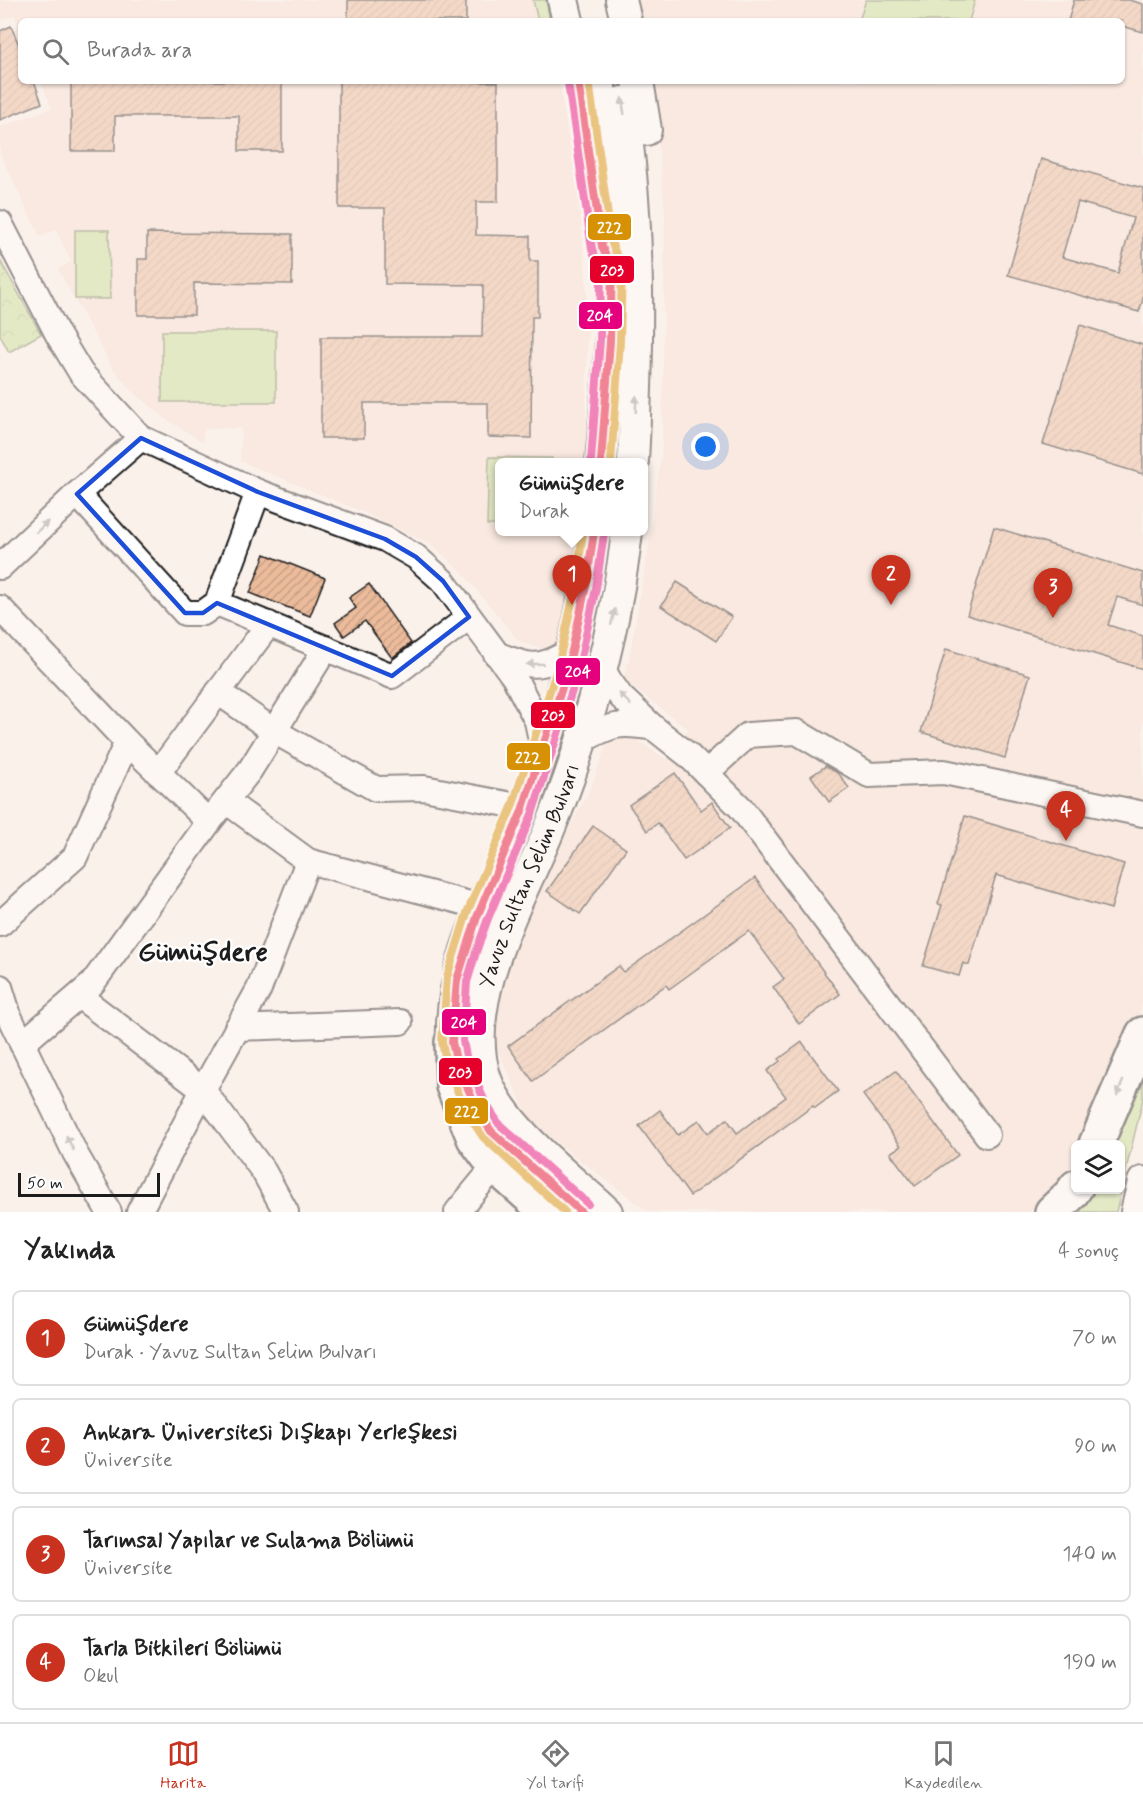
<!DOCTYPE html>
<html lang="tr">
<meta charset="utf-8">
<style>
:root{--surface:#fff;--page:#f6f6f6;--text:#222;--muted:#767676;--line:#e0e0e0;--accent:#c8321e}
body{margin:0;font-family:Mynerve,sans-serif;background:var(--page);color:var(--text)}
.controls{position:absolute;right:18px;bottom:18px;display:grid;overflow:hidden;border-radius:9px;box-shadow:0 2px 4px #0004}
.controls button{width:54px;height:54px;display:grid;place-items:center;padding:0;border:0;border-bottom:2px solid var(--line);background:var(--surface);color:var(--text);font:30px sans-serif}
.scale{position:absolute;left:18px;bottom:15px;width:142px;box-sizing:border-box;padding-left:6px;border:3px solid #1c1c1c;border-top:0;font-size:16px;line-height:21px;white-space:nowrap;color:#1c1c1c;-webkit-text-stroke:4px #fff;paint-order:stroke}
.you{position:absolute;left:706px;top:447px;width:21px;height:21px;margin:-15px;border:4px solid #fff;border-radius:50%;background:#1a73e8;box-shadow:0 0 0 9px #1a73e833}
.badge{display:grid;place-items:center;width:39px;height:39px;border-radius:50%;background:var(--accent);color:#fff;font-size:20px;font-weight:700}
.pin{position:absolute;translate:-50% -50px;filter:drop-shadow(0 2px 3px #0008)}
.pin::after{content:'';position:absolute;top:32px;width:21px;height:18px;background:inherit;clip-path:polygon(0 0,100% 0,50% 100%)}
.popup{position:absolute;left:495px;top:458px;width:153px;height:78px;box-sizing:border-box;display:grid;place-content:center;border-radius:9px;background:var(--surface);filter:drop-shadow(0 2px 4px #0005);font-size:20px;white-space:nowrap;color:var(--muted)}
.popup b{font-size:22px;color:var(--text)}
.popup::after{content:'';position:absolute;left:50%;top:100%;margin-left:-12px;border:12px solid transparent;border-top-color:var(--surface)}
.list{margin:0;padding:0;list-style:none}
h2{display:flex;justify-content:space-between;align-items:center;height:78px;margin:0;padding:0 24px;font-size:26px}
h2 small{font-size:20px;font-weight:400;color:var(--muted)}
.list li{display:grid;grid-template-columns:39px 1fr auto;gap:18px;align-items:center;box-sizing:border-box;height:96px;margin:0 12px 12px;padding:0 12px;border:2px solid var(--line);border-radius:9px}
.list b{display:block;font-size:22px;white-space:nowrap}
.list p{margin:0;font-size:20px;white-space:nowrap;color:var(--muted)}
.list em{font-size:20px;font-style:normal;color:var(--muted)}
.icon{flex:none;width:33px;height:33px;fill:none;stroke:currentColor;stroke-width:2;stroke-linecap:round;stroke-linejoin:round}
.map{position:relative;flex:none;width:1143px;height:1212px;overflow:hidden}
.search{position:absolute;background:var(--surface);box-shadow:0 2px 4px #0004;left:18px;right:18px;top:18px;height:66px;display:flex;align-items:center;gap:15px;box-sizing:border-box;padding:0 21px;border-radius:9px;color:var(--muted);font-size:22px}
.sheet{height:510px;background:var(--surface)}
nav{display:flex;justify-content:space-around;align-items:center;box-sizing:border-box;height:84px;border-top:2px solid var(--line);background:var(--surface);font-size:16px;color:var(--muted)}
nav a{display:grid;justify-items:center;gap:3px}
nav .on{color:var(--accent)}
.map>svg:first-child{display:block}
.built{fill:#f6e1d3}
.green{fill:#c7e097;stroke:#727e5a;stroke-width:1.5}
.park{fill:url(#park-crowns);stroke:#727e5a;stroke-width:1.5}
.building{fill:url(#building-hatch);stroke:#1c1c1c;stroke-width:1.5;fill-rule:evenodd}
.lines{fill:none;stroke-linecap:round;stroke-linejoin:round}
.minor-casing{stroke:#1c1c1c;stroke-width:28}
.major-casing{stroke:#1c1c1c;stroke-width:34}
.highway-casing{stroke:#1c1c1c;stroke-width:38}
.minor{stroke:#fff;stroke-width:24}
.major{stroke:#fff;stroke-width:30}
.highway{stroke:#fff;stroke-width:33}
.bus-1-casing{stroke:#fff;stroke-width:12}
.bus-2-casing{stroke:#fff;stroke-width:12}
.bus-3-casing{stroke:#fff;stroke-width:12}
.bus-1{stroke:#e4002b;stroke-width:8}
.bus-2{stroke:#e5007d;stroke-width:8}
.bus-3{stroke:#d69104;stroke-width:8}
.oneway{fill:#999}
.marked{fill:none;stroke:#1d4ed8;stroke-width:4.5;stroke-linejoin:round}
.labels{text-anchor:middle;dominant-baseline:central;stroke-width:4.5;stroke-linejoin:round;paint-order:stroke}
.street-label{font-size:21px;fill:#1c1c1c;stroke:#fff}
.district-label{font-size:27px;font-weight:bold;fill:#1c1c1c;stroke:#fff}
.line-badge{stroke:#fff;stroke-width:2}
.badge-label{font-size:16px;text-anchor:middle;font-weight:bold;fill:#fff}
</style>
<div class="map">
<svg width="1143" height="1212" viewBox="0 0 1143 1212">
<defs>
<pattern id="park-crowns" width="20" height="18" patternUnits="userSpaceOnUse" patternTransform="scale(1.5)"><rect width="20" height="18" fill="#c7e097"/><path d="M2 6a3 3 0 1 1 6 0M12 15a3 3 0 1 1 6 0" fill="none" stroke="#aac082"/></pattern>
<pattern id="building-hatch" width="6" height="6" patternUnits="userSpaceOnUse" patternTransform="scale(1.5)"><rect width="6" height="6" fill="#ebbb9b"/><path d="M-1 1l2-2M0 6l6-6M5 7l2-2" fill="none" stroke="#c9a085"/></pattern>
</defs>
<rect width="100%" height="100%" fill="#fbf1eb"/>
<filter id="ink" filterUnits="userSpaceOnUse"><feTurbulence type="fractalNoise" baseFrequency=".0167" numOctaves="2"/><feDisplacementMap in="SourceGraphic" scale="12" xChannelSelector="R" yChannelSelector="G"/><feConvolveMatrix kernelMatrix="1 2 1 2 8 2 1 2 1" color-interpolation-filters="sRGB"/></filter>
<g filter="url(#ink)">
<g class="built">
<path d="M0 0H546L550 21H21V31L14 15 0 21Z"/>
<path d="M633 0H1143V1004L1086 1144H1076L1075 1170 1030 1212H649L532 1124 495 1045 497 1002 533 894 590 790 609 738 637 740 667 760 688 729 623 680 629 659 648 551 662 448 665 214 652 81H1122V21H639Z"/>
<path d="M41 81H559L578 195 585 265 588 315 585 462H500V532H581L560 647 540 648 528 645 519 641 460 570 429 543 358 510 240 461 241 428 204 429 203 442 167 420 129 388 112 367 58 269 71 262 56 230 40 237 0 154V127L52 108Z"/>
</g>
<g class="green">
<path d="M533 0H546L550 21H538Z"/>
<path d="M866 0H975L969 21H859Z"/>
<path d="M75 230H109L110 299H75Z"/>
<rect x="162" y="331" width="114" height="71"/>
<path d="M489 457 552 458V462H500V525H487Z"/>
<path d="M1143 1081V1099L1116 1212H1075L1091 1190H1120V1144H1113Z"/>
</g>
<path class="park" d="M0 260 41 334 9 352 0 335Z"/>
<g class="building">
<rect x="348" y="0" width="118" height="21"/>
<path d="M1074 0H1129L1143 4V32L1122 26V21H1068Z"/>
<path d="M11 26 21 50V81H34L42 103 0 120V31Z"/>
<path d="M71 81H282V151H239V116H115V151H71Z"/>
<path d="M339 81 498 82V202H476V235L530 236V261H538V317H532L531 438 488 437V403H364V438H321V337H482L483 285 385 284V208H339Z"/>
<path d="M1041 159 1143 188V299L1139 312 1008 275ZM1078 202 1133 218 1118 273 1062 257Z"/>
<path d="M147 233 292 234V284L194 283V315H138V259H147Z"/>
<path d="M1080 325 1143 345V474L1043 444Z"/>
<path d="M994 527 1143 573V605L1117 597 1108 625 1143 636V669L967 615Z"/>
<path d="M265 554 325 578 310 616 250 593Z"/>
<path d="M677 582 732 617 716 641 661 606Z"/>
<path d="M369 584 411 643 392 658 365 621 344 636 335 623 356 608 349 598Z"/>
<path d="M946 649 1030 675 1005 758 921 732Z"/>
<path d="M826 766 839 774 849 788 829 802 811 776Z"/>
<path d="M675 773 701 810 712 802 730 828 684 860 658 823 647 831 629 805Z"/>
<path d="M965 816 1124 864 1111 909 996 875 969 965 963 963 959 976 923 966 942 905 938 904Z"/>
<path d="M593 826 626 849 580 914 547 891Z"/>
<path d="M755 878 840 994 799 1024 773 987 784 979 749 931 669 989 666 985 533 1081 508 1046 619 966 624 972Z"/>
<path d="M802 1042 838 1091 815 1108 813 1106 690 1196 639 1126 660 1110 678 1135 699 1120 708 1133 727 1119 737 1133 786 1097 767 1071 780 1061 779 1059Z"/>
<path d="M896 1071 958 1155 915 1186 890 1153 901 1146 863 1095Z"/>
</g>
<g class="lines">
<g class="minor-casing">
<g id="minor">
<path d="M0 223 58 335 81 373 141 438 258 492 385 539 416 557 443 581 514 677 537 721 543 750"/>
<path d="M77 494 185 613H203L217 603 258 492"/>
<path d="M0 567 77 494 141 438"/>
<path d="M217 603 392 676 469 617"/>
<path d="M0 608 127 742 209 822"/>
<path d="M496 654C532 668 539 670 572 650"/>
<path d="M601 666 609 680 621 697 654 728 688 755 741 808 987 1135"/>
<path d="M218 692 274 731 376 789 424 788 512 805"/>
<path d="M581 741C613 724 618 722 654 728"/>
<path d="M158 773 269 624"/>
<path d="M706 773 748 735 797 732 869 775 944 772 1143 814"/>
<path d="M226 801 308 861 470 904"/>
<path d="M0 924 75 857 127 742"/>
<path d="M0 987 9 1016 75 1153 109 1212"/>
<path d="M79 996 203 1090 264 1172 286 1212"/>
<path d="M237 1028 400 1022"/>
<path d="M22 1044 92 984 209 822 250 770 326 648"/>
<path d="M139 1212 203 1090 259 989 308 861"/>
<path d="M457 1212 495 1166"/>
</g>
</g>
<g class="major-casing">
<g id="major">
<path d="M563 0 568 21"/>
<path d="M621 0 626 21"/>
<path d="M599 81C607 129 613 178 614 226 615 305 608 384 601 462"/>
<path d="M638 81 646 130"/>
<path d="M622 102C641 221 639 343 633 462"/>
<path d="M491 1131C475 1107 453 1068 452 1040 449 958 494 886 522 812 556 721 582 628 594 532"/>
<path id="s1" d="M607 1212C570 1178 502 1126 486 1079 461 1006 515 909 544 842 556 814 567 786 576 757 600 684 618 608 627 532"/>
<path d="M1136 1212 1143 1182"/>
</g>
</g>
<g class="highway-casing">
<g id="highway">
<path d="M452 1042 453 1086 474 1138 495 1166 547 1212"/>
<path d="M1096 1144 1143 1034"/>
<path d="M532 1169 581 1212"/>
<path d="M1052 1212 1071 1194 1076 1187"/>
</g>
</g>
<use href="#minor" class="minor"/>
<use href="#major" class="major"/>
<use href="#highway" class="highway"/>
<g class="bus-1-casing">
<g id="bus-1">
<path d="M578 81 602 247 612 269 610 341 601 462"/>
<path d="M581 1212 491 1131 477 1109 457 1064 452 1042 457 980 477 917 522 811 568 669 586 586 594 532"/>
</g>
</g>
<g class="bus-2-casing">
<g id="bus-2">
<path d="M568 83 592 249 601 271 600 340 591 461"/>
<path d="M588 1204 499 1124 486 1104 467 1061 463 1041 467 982 476 952 487 921 532 814 578 672 596 588 604 534"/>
</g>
</g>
<g class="bus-3-casing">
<g id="bus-3">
<path d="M589 81 612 244 622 269 620 342 611 462"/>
<path d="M565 1212 483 1137 468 1114 447 1068 442 1042 447 977 467 913 512 807 558 666 576 584 583 532"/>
</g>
</g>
<use href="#bus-1" class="bus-1"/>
<use href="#bus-2" class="bus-2"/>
<use href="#bus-3" class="bus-3"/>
</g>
<defs><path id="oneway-solid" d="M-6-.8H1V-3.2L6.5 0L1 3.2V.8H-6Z" transform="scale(1.5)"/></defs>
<g class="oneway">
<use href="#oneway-solid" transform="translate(623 106) rotate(-99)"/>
<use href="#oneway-solid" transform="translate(636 404) rotate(-88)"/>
<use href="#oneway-solid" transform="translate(42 527) rotate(-44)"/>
<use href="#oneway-solid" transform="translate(613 617) rotate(-77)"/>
<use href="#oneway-solid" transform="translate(535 664) rotate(179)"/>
<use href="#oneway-solid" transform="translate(625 699) rotate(-134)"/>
<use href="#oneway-solid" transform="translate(1120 1088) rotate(113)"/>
<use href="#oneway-solid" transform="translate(70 1143) rotate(-116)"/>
</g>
</g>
<path d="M0 0H1143V1212H0ZM141 438 258 492 385 539 416 557 443 581 469 617 392 676 217 603 203 613H185L77 494Z" fill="#fbf1eb" fill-opacity=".55" fill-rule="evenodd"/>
<path class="marked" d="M141 438 258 492 385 539 416 557 443 581 469 617 392 676 217 603 203 613H185L77 494Z"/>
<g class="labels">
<g class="street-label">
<text stroke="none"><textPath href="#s1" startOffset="394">Yavuz Sultan Selim Bulvarı</textPath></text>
</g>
<g class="district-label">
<text x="203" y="952">Gümüşdere</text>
</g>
</g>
<g class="line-badge">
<rect x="587" y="213" width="45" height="28" rx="6" fill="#d69104"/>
<rect x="589" y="255" width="46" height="29" rx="6" fill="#e4002b"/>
<rect x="578" y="301" width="45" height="29" rx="6" fill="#e5007d"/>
<rect x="555" y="657" width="46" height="29" rx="6" fill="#e5007d"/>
<rect x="530" y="701" width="46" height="28" rx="6" fill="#e4002b"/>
<rect x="506" y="742" width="45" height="29" rx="6" fill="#d69104"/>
<rect x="441" y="1008" width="46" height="28" rx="6" fill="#e5007d"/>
<rect x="438" y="1057" width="45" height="29" rx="6" fill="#e4002b"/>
<rect x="444" y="1097" width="45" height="28" rx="6" fill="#d69104"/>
</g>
<g class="badge-label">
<text x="610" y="233">222</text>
<text x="612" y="276">203</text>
<text x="600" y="321">204</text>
<text x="578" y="677">204</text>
<text x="553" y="721">203</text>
<text x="528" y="763">222</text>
<text x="464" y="1028">204</text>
<text x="460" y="1078">203</text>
<text x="467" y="1117">222</text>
</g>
</svg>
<div class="controls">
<button><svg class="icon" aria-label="layers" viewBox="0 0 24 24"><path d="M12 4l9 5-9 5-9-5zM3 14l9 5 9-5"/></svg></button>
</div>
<div class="scale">50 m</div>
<div class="you"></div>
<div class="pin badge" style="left:572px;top:605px">1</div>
<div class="popup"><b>Gümüşdere</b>Durak</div>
<div class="pin badge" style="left:891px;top:605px">2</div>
<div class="pin badge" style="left:1053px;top:618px">3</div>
<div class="pin badge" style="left:1066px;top:841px">4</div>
<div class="search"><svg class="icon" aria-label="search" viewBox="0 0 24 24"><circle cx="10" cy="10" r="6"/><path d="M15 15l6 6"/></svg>Burada ara</div>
</div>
<section class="sheet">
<h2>Yakında<small>4 sonuç</small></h2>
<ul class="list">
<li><span class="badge">1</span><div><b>Gümüşdere</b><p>Durak · Yavuz Sultan Selim Bulvarı</p></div><em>70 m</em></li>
<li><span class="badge">2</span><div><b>Ankara Üniversitesi Dışkapı Yerleşkesi</b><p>Üniversite</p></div><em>90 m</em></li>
<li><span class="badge">3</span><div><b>Tarımsal Yapılar ve Sulama Bölümü</b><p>Üniversite</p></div><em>140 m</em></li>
<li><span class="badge">4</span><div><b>Tarla Bitkileri Bölümü</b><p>Okul</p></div><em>190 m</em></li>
</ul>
</section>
<nav>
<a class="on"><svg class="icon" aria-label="map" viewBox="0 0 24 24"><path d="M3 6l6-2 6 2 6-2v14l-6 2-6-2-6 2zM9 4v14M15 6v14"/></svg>Harita</a>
<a><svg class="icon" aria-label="directions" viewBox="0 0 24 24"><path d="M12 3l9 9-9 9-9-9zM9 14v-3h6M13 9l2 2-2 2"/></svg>Yol tarifi</a>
<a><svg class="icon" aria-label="saved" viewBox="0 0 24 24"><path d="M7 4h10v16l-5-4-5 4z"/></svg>Kaydedilen</a>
</nav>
